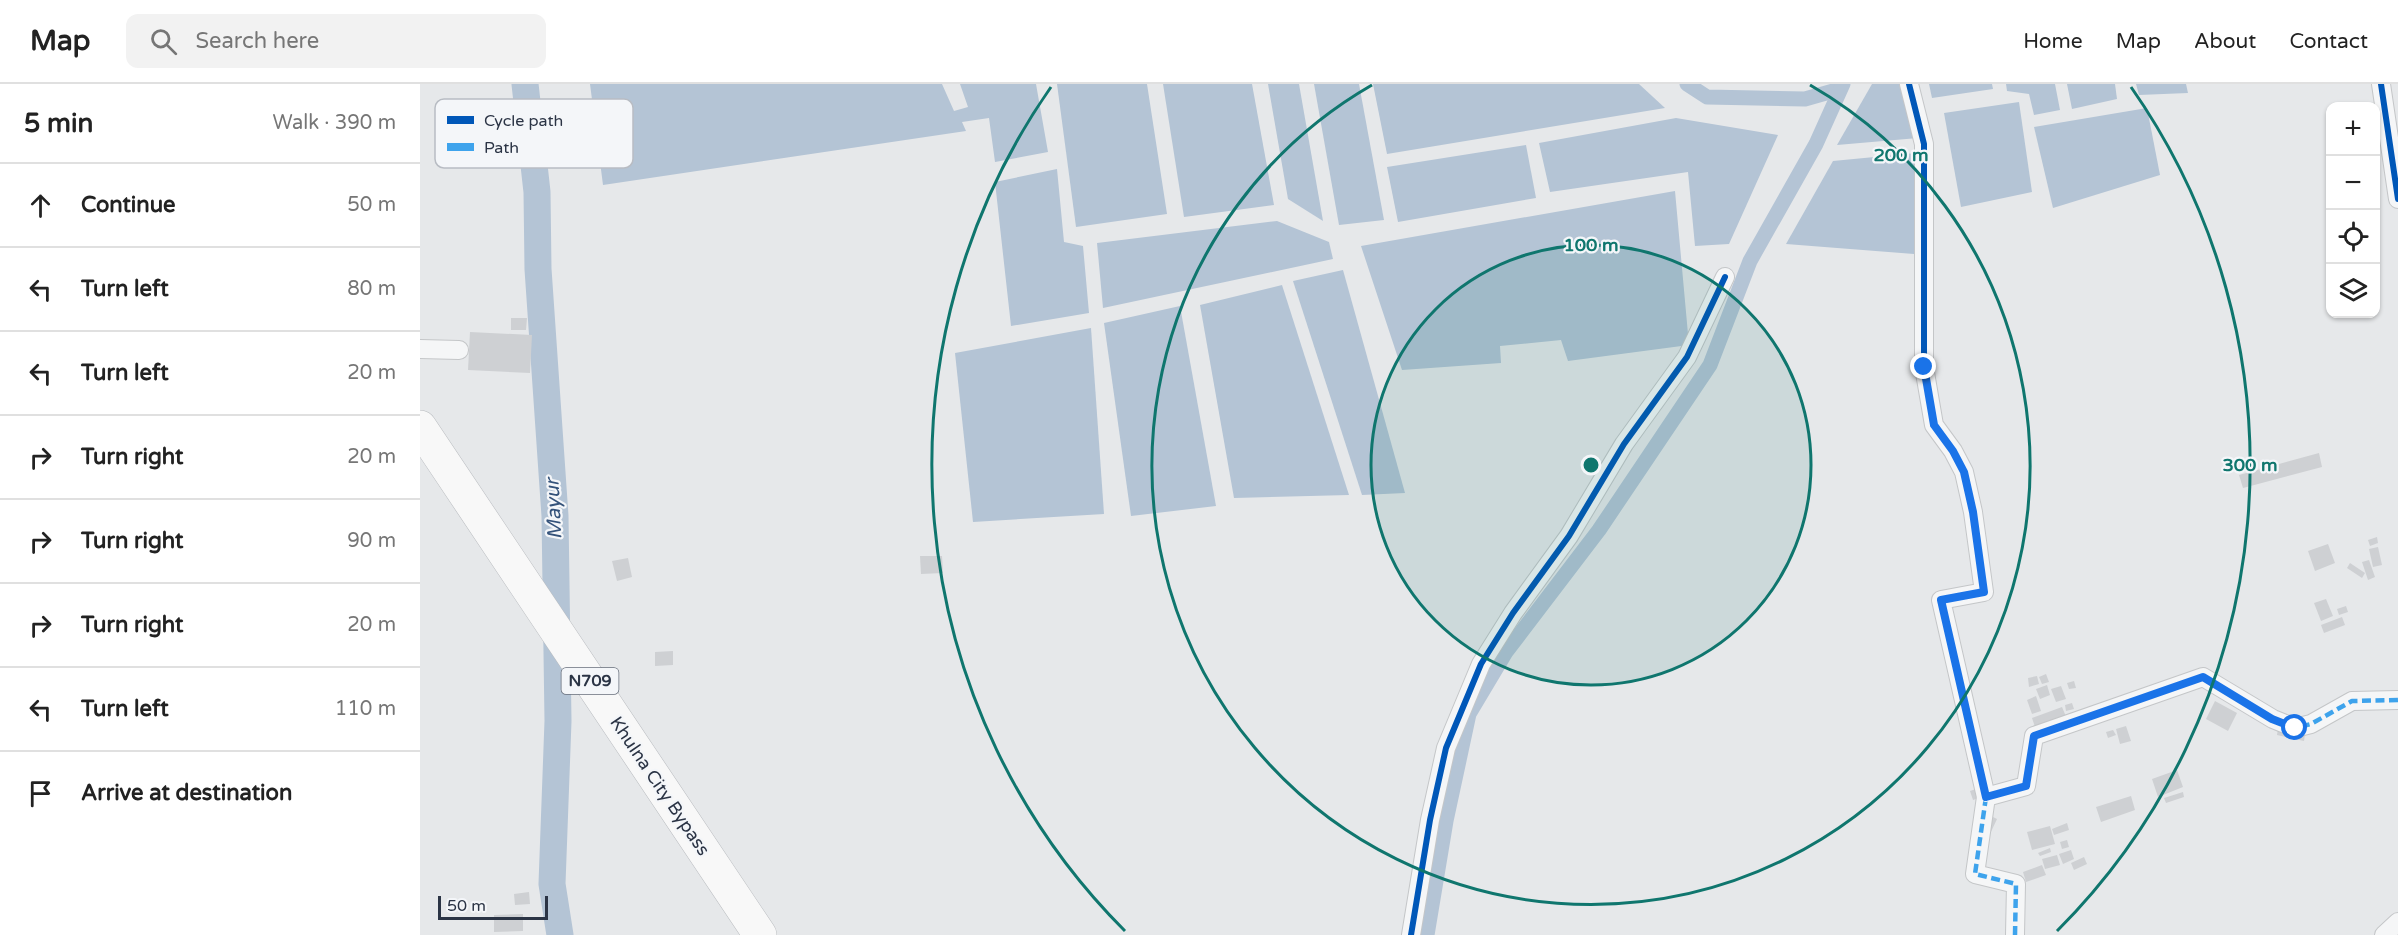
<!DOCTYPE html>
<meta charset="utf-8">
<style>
:root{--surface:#fff;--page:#f2f2f2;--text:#222;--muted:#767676;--line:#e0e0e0}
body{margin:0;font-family:"Varela Round",sans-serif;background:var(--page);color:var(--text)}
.controls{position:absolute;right:18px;top:18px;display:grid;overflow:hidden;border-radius:12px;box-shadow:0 2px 4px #0004}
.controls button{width:54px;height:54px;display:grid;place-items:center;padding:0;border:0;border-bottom:2px solid var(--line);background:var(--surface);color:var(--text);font:30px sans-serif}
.scale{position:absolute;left:18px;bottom:15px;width:110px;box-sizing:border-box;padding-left:6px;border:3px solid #2b3445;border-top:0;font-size:16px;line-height:21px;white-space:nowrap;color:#2b3445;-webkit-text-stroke:4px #f4f6f9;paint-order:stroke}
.stop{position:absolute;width:18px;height:18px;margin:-14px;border:4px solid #1a73e8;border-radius:50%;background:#fff}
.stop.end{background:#1a73e8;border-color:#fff;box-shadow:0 2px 6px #0008}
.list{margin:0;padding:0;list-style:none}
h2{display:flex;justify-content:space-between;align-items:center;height:78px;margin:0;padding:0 24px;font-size:26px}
h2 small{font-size:20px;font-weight:400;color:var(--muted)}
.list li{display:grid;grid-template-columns:39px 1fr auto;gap:18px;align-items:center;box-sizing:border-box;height:84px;padding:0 24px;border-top:2px solid var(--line)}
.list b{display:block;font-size:22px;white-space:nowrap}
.list em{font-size:20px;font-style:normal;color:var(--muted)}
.icon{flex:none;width:33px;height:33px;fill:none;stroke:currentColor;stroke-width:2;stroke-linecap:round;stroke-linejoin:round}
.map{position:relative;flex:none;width:1978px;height:851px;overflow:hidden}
header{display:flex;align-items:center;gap:36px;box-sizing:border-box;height:84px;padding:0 30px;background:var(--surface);border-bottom:2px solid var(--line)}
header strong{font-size:28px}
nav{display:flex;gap:33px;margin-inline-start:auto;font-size:21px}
.search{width:420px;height:54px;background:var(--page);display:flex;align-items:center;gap:15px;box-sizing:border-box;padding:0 21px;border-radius:12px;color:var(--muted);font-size:22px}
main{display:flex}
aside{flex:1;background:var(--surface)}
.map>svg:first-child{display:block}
.water{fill:#b4c4d5}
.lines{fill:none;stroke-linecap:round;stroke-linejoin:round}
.canal{stroke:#b4c4d5;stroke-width:15}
.river{stroke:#b4c4d5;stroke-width:27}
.building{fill:#ced0d3}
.street-casing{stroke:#c4c6c8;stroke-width:20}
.highway-casing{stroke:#b8bbbf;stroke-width:34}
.street{stroke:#f5f6f7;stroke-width:18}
.highway{stroke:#f8f8f8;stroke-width:33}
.quiet{stroke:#3ea3ec;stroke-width:4.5;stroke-dasharray:9 4.5;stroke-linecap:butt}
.cycleway-casing{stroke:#f4f6f9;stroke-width:10}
.cycleway{stroke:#0057b8;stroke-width:6}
.route{stroke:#1a73e8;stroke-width:8}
.ring{fill:none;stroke:#0f766e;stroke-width:3}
.labels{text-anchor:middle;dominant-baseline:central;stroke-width:4.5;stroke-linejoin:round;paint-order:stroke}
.shield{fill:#f4f6f9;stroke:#676e7b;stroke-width:1.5}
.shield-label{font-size:16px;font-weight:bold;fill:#2b3445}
.street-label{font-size:18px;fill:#2b3445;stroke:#f4f6f9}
.water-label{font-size:20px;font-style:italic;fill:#34527a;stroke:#f4f6f9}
.key{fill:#f4f6f9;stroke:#b8bcc3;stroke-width:1.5}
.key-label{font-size:16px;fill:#2b3445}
.centre{fill:#0f766e;stroke:#f4f6f9;stroke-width:3}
.ring-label{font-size:18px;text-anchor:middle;font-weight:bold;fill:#0f766e;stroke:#f4f6f9;stroke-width:4.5;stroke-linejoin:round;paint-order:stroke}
</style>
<header>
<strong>Map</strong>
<div class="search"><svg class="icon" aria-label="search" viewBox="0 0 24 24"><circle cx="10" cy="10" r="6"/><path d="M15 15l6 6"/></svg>Search here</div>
<nav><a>Home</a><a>Map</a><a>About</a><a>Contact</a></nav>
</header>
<main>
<aside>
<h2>5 min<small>Walk · 390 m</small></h2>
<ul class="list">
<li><svg class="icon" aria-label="ahead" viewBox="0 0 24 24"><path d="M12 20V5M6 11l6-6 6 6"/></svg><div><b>Continue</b></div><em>50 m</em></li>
<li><svg class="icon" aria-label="left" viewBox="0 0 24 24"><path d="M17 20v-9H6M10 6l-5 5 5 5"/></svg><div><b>Turn left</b></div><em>80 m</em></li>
<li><svg class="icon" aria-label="left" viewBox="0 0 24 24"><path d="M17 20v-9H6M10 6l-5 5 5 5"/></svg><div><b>Turn left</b></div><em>20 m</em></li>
<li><svg class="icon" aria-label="right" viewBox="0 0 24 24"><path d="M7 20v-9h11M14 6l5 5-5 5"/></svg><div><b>Turn right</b></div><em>20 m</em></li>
<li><svg class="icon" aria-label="right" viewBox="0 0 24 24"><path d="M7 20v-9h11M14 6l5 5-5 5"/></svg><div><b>Turn right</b></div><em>90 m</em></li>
<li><svg class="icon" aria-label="right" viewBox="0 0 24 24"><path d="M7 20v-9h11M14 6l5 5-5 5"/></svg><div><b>Turn right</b></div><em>20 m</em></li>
<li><svg class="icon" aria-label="left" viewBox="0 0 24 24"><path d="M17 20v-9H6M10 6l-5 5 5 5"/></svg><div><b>Turn left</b></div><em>110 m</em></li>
<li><svg class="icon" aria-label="arrive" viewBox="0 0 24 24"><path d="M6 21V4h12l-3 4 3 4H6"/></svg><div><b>Arrive at destination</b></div></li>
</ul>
</aside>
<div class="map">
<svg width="1978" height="851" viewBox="0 0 1978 851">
<rect width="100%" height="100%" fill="#e6e8ea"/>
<g class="water">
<path d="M170 0H522L534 27 548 23 540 0H616L628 68 575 78 569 34 542 38 546 47 183 101Z"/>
<path d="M637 0H727L747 130 656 143Z"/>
<path d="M743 0H832L854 121 764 133Z"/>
<path d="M848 0H879L903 137 868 115Z"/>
<path d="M894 0H939L964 136 919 141Z"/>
<path d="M953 0H1219L1245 24 967 70Z"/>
<path d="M1452 0H1481L1498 54 1417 61Z"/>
<path d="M1509 0H1572L1573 5 1512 14Z"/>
<path d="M1586 0H1635L1640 26 1614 31 1609 10 1587 7Z"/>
<path d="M1647 0H1695L1697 15 1652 25Z"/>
<path d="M1716 0H1766L1768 9 1719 11Z"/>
<path d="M1599 18 1612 108 1541 123 1524 29Z"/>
<path d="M1727 24 1740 91 1633 124 1614 43Z"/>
<path d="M1256 34 1358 51 1309 160 1275 162 1268 88 1130 108 1119 59Z"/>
<path d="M1106 61 1116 114 978 138 967 83Z"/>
<path d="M1496 69 1494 170 1366 160 1413 77Z"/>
<path d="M637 85 644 158 663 162 669 229 591 242 575 98Z"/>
<path d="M1255 107 1269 261 1148 277 1141 256 1080 262 1081 279 982 286 941 162Z"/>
<path d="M857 137 909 158 913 175 683 224 677 159Z"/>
<path d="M923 186 985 409 942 411 873 197Z"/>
<path d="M862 201 929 411 814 414 780 221Z"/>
<path d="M760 222 796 422 711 432 684 239Z"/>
<path d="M671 244 684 430 553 438 535 269Z"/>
</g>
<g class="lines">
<g class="canal">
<path d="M1267 0 1287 13 1385 15 1420 5"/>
<path d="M1007 851 1026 737 1049 630 1086 568 1179 446 1290 281 1330 177 1396 60 1423 0"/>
</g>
<path class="river" d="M105 0 117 108 118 185 135 432 138 637 132 800 140 851"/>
</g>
<g class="building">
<path d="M91 234H107L106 246H91Z"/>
<path d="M50 248 112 251 110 289 48 286Z"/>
<path d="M1899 369 1902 383 1823 404 1819 391Z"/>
<path d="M1957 453 1958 459 1950 462 1948 456Z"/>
<path d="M1908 460 1915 479 1895 487 1888 467Z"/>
<path d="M1958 463 1962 481 1953 483 1949 465Z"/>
<path d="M500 472H522L523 489 501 490Z"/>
<path d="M208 474 212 493 197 497 192 477Z"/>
<path d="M1949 476 1955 493 1948 496 1942 478Z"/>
<path d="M1930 479 1945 489 1942 494 1927 484Z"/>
<path d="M1906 515 1913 532 1901 537 1894 519Z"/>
<path d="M1926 522 1928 528 1919 531 1917 525Z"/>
<path d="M1922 533 1925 541 1904 549 1901 541Z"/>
<path d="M253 567V581L235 582V568Z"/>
<path d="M1626 590 1629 598 1622 600 1619 593Z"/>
<path d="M1617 592 1619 600 1609 603 1608 594Z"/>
<path d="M1654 597 1656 604 1649 605 1647 599Z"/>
<path d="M1627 601 1630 611 1620 615 1616 605Z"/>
<path d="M1641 602 1646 615 1636 618 1631 605Z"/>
<path d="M1616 612 1621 627 1612 630 1607 616Z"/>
<path d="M1795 617 1817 629 1808 647 1786 635Z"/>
<path d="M1652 619 1654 625 1646 627 1645 621Z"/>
<path d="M1642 623 1647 635 1616 646 1612 634Z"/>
<path d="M1706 642 1711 657 1700 660 1696 645Z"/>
<path d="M1858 644 1885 650 1884 657 1857 651Z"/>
<path d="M1693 646 1696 651 1688 654 1686 648Z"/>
<path d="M1757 686 1763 703 1738 713 1732 695Z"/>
<path d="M1559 704 1562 713 1553 716 1550 707Z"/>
<path d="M1763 708 1764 713 1746 719 1744 714Z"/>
<path d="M1711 712 1715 726 1681 738 1676 723Z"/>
<path d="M1573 733 1577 735 1570 750 1566 748Z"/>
<path d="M1647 739 1649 746 1634 751 1632 745Z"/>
<path d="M1630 742 1635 760 1612 766 1607 748Z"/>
<path d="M1647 756 1649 763 1642 765 1640 758Z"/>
<path d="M1630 764 1631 768 1620 772 1618 769Z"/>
<path d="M1651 766 1654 775 1643 780 1639 770Z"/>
<path d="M1637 771 1640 781 1625 785 1622 775Z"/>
<path d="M1664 773 1667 780 1654 786 1651 779Z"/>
<path d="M1622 781 1626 791 1606 798 1603 788Z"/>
<path d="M109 808 110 820 95 821 94 810Z"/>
<path d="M103 830V847L74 848V831Z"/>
</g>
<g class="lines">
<g class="street-casing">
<g id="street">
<path d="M1489 0 1504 60V283L1514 341 1533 367 1544 388 1553 428 1564 508 1521 516 1566 713"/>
<path d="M1961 0 1978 115"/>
<path d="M0 265 39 266"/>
<path d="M991 851 1010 736 1026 664 1061 580 1093 529 1149 452 1204 360 1267 273 1305 193"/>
<path d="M1595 851 1596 800 1555 790 1566 713 1606 702 1614 652 1783 593 1853 635 1875 644 1891 640 1932 617 1978 616"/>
<path d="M1964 851 1978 838"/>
</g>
</g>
<g class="highway-casing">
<path id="highway" d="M0 343 340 851"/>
</g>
<use href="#street" class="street"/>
<use href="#highway" class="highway"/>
<path class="quiet" d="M1595 851 1596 800 1555 790 1566 713 1606 702 1614 652 1783 593 1853 635 1875 644 1891 640 1932 617 1978 616"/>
<g class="cycleway-casing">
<g id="cycleway">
<path d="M1489 0 1504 60V283L1514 341 1533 367 1544 388 1553 428 1564 508 1521 516 1566 713"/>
<path d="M1961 0 1978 115"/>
<path d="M991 851 1010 736 1026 664 1061 580 1093 529 1149 452 1204 360 1267 273 1305 193"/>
</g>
</g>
<use href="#cycleway" class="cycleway"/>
</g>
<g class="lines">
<path class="route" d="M1504 283 1514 341 1533 367 1544 388 1553 428 1564 508 1521 516 1566 713 1606 702 1614 652 1783 593 1852 635 1875 644"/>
</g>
<circle cx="1171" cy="381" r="220" fill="#0f766e" fill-opacity=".12"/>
<g class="ring">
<circle cx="1171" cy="381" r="220"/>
<path d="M1390 1A439 439 0 1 1 952 1"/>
<path d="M705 847A659 659 0 0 1 631 3M1711 3A659 659 0 0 1 1637 847"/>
</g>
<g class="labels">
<rect class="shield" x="141.5" y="584" width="57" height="26" rx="4.5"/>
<g class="shield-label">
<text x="170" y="597">N709</text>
</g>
<g class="street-label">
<text transform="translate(240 702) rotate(56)">Khulna City Bypass</text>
</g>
<g class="water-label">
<text transform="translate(134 425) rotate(-93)">Mayur</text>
</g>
</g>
<rect x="15" y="15" width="198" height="69" rx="9" class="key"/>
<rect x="27" y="32" width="27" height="8" fill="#0057b8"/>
<rect x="27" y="59" width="27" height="8" fill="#3ea3ec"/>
<g class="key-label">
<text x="64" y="42">Cycle path</text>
<text x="64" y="69">Path</text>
</g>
<circle cx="1171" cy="381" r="9" class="centre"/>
<g class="ring-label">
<text x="1481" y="77">200 m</text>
<text x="1171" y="167">100 m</text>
<text x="1830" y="387">300 m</text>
</g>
</svg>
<div class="controls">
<button>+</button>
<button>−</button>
<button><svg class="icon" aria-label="locate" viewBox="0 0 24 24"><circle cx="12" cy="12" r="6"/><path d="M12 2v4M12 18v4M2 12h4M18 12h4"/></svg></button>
<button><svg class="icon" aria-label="layers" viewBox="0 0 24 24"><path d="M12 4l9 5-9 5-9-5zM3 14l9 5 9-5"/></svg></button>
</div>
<div class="scale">50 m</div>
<div class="stop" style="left:1875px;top:644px"></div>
<div class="stop end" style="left:1504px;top:283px"></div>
</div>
</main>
